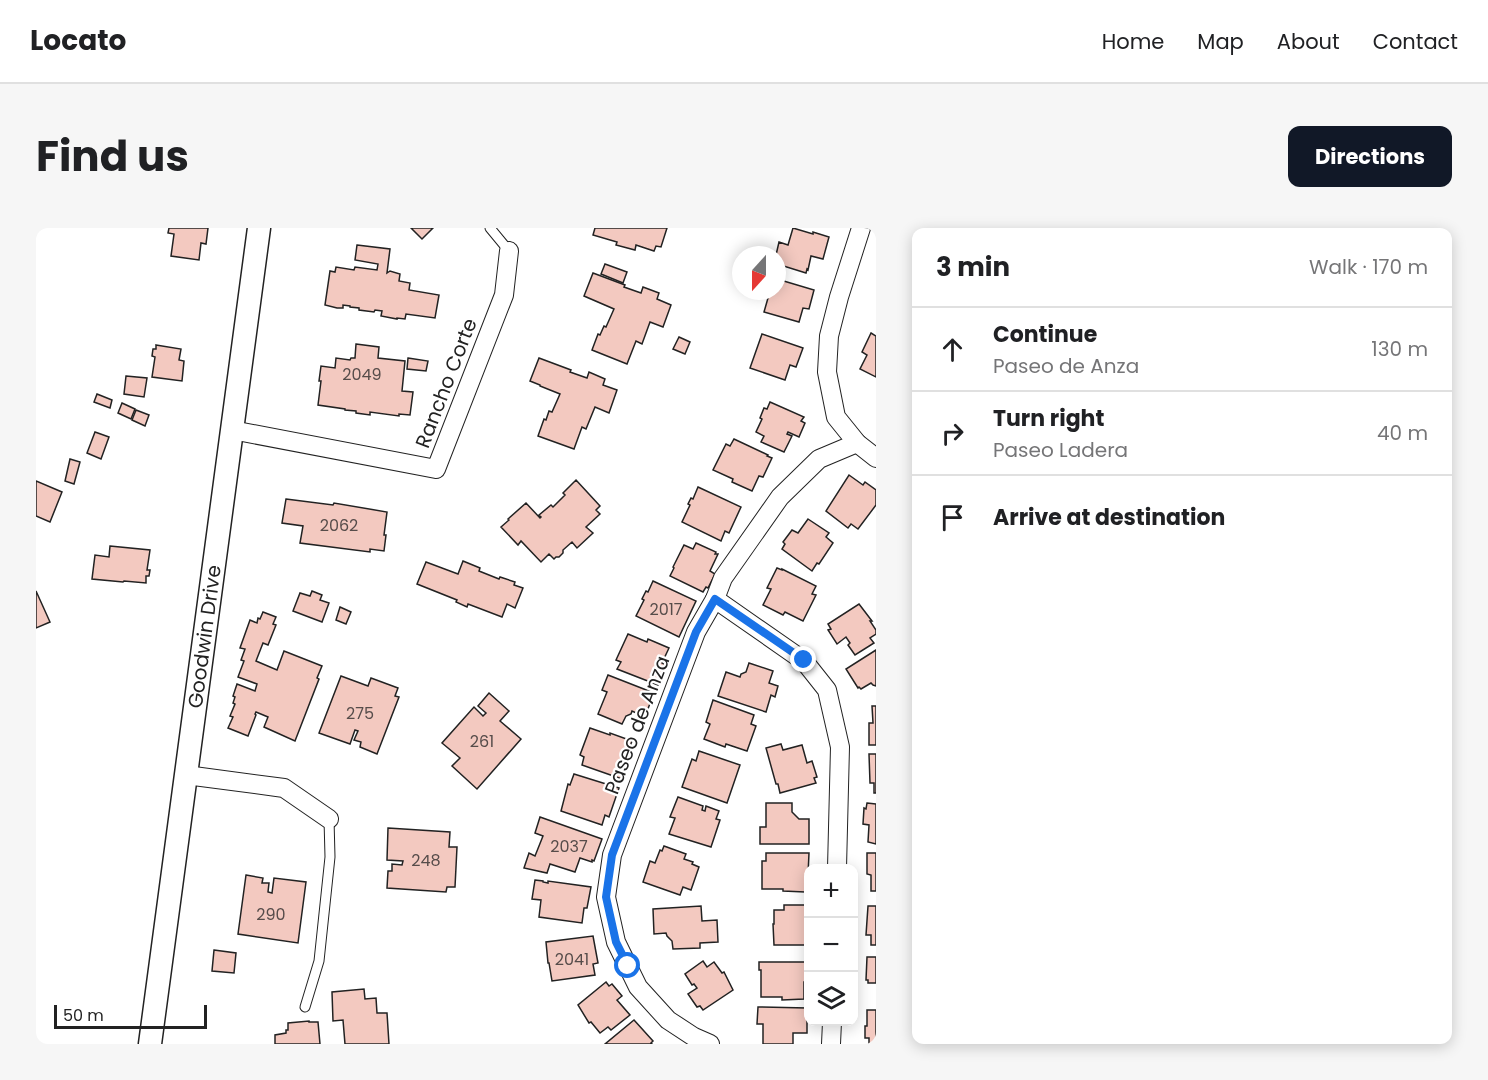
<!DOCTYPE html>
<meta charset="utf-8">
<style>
:root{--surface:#fff;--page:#f6f6f6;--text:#202124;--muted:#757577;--line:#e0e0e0;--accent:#111827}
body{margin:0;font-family:Poppins,sans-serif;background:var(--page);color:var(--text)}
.controls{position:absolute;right:18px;bottom:18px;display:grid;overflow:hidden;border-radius:12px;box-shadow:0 3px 15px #0003}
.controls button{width:54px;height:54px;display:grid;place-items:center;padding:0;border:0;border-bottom:2px solid var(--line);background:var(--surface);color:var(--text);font:30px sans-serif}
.compass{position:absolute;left:696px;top:18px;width:54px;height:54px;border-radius:50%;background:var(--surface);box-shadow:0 3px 15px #0003;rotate:201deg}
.scale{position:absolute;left:18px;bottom:15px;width:153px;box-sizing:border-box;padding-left:6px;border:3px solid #222;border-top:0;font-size:16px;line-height:21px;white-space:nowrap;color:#222;-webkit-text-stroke:4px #fff;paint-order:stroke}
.stop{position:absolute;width:18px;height:18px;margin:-14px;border:4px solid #1a73e8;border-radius:50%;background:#fff}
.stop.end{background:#1a73e8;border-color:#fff;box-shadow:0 2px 6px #0008}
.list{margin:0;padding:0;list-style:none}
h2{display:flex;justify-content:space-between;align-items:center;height:78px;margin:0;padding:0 24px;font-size:26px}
h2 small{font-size:20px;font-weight:400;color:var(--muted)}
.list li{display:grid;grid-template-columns:39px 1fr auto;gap:18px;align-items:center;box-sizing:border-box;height:84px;padding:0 24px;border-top:2px solid var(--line)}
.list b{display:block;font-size:22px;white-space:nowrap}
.list p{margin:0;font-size:20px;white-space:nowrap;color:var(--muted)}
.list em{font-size:20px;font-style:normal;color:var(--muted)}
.icon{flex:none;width:33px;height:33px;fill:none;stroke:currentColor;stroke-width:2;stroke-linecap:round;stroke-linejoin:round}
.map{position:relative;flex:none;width:840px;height:816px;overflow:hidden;border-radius:12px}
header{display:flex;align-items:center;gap:36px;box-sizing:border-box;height:84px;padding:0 30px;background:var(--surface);border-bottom:2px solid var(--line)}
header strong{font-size:28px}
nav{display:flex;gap:33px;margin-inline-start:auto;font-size:21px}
.intro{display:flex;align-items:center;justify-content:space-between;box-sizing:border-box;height:144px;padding:0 36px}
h1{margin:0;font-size:42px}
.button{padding:15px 27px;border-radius:12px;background:var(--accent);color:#fff;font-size:21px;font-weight:700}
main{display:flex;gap:36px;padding:0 36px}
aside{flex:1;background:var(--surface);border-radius:12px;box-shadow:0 3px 15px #0003}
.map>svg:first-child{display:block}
.building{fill:#f3c9c0;stroke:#222;stroke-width:1.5}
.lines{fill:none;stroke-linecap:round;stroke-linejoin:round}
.service-casing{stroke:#222;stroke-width:11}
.minor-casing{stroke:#222;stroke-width:20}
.tertiary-casing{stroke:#222;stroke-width:25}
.service{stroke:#fff;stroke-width:9}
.minor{stroke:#fff;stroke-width:18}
.tertiary{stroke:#fff;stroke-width:22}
.route{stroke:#1a73e8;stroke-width:8}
.labels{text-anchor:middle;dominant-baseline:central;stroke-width:4.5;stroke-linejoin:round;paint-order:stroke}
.number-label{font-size:16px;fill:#564c4a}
.street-label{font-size:20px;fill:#222;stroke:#fff}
</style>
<header>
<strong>Locato</strong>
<nav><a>Home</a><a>Map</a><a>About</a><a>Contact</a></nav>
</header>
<div class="intro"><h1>Find us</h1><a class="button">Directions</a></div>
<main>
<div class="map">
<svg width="840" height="816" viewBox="0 0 840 816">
<rect width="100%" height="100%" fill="#fff"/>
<g class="building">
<path d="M133 0H172L170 16 165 15 163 32 135 28 138 6 132 5Z"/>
<path d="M375 0H397L386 11Z"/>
<path d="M559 0H631L625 19 620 18 618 23 600 17 599 22 580 17 581 14 557 7Z"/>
<path d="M757 0 777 6V4L793 9 787 31 775 28 772 42 771 41 770 45 741 36V27H740L743 14 752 17Z"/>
<path d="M321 17 354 21 351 45 354 43 364 46 363 53 374 55 373 62 403 67 399 90 370 86 369 91 361 90V91L345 88 346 83 339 82 338 84 323 82V80L314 79V78L307 77V80H301L289 77 294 43 299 44 300 39 318 42 319 39 341 42 342 36 319 32Z"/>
<path d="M569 36 591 44 587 55 565 46Z"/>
<path d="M557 45 589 57 588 59 605 65 607 59 623 65 621 71 635 77 627 99 614 94 606 116 600 113 591 136 556 122 562 106 564 107 568 98 570 99 578 81 548 68Z"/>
<path d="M741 51 778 62 773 81 767 80 763 94 728 84 734 63H741Z"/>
<path d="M835 105 840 108V149L824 141 831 127 826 124Z"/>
<path d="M726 106 767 120 760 139 754 137 749 152 714 140Z"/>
<path d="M643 109 654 114 649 126 637 121Z"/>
<path d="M320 116 343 119 342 130 369 133 366 163 377 164 374 187 363 186V188L334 184V187L320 185V183L309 182V181L282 177 285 153H283L285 138 299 140 300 130 314 132 315 130H319Z"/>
<path d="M120 117 145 121 143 132 148 133 146 153 116 149 119 129 116 128 117 121H120Z"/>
<path d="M372 130 392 133 390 143 371 141Z"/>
<path d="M503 130 535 142 534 144 551 150 553 144 569 151 567 157 581 162 573 185 559 179 550 201 546 199 538 221 502 208 508 191 510 192 513 183 516 184 524 166 504 158V157L494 153Z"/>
<path d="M90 148 111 150 108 169 88 166Z"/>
<path d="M61 166 76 172 74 180 58 174Z"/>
<path d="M734 174 768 189 765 193 769 195 763 209 752 204 751 206 756 208 748 224 725 214 728 208 720 204 726 191 724 190 728 180 731 181Z"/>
<path d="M86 175 99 181 95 191 82 185Z"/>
<path d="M100 182 113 187 109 198 96 192Z"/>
<path d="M59 204 73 209 65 231 51 225Z"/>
<path d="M698 211 732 227 731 228 736 230 727 249 723 248 716 263 696 254 697 251 677 242 690 216 694 218Z"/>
<path d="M34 231 44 234 38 256 29 253Z"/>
<path d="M813 247 827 257 829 254 840 262V277L822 301 815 296 812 300 790 283Z"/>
<path d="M540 252 564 278 560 282 564 286 550 299 557 305 541 320 536 314 527 322V325L523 329H520L518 331 513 326 505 334 485 313 482 317 465 299 473 292 472 291 490 275 504 290 505 289 503 287 515 277 517 279 529 267 527 265Z"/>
<path d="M0 253 26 264 14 294 0 288Z"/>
<path d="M662 259 705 279 693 305 689 303 685 313 646 294 654 277 652 276 655 270 657 271Z"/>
<path d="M250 271 297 277 298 275 351 284 348 307H350L348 323 334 321V324L264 315 267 298 246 295Z"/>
<path d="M772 291 793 305 790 309 797 315 783 336 781 335 776 343 746 321 749 316 747 314 756 302 762 305Z"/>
<path d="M660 315 680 324 679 326H682L674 343 679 346 672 360 670 359 667 364 634 348 638 340 637 339 648 317 657 321Z"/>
<path d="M74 318 114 322 111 342H114L113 348H110V355L88 353 87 354 56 351 59 327 73 329Z"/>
<path d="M427 333 444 340 443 343 463 351 464 349 479 354 478 357 487 360 479 380 471 376 466 389 432 376 431 379 420 374 421 372 381 356 390 334 422 346Z"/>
<path d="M741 340 746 342V341L780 358 776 366 780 367 767 393 749 384 747 387 727 377 735 361 731 360Z"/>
<path d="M617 353 660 373 643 409 600 388 608 372 606 371 610 363 612 364Z"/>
<path d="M0 363 14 394 0 400Z"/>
<path d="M276 363 286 367 284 372 293 375 286 394 257 383 264 365 274 368Z"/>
<path d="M823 376 836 393H834L840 402V406L834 410 838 415 819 427 812 417 814 415 810 409 801 416 792 402 795 401 792 396Z"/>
<path d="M304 379 315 384 310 396 300 392Z"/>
<path d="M227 384 240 389 237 396 240 397 232 417 227 415 220 433 241 442 248 423 286 438 281 450 283 451 259 513 228 499 232 489 220 484 219 486 220 487 212 508 192 500 197 489 194 488 199 476 197 475 199 469 197 468 201 456 219 463 221 456 202 449 208 433 205 432 209 421 204 420 214 392 221 395 222 390 224 391Z"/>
<path d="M592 406 611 414 612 411 633 420 626 435 630 437 622 457 581 441 585 434 580 432Z"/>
<path d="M840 422V458L837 457 835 455 825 461 823 459 822 460 810 441Z"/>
<path d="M713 435 737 443 733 455 742 458 739 469 735 467 730 484 682 468 690 444 704 449 705 446 710 444Z"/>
<path d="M572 447 618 465 610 486 608 485 607 488 596 483 595 486 590 488 586 496 562 486 571 464 566 462Z"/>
<path d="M305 448 332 458 335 450 362 460 359 468 363 469 341 526 324 519 325 514 318 512 322 503 319 502 314 516 283 505Z"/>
<path d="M453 465 473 483 464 493 485 511 441 561 416 538 424 530 406 515 438 479 447 488 450 485 442 478Z"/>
<path d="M677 472 718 487 715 496 720 498 711 523 690 516 689 519 668 511 674 496 670 494Z"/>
<path d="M836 478H840V517H833V495H837Z"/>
<path d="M554 500 574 507V505L596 513 590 529 594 530 586 551 546 537 548 529 544 527Z"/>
<path d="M745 516 747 522 766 517 771 535 776 533 781 549 778 550 780 555 744 565 742 556H740L730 520Z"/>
<path d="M663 523 704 537 691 575 646 559 656 531 660 533Z"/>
<path d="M833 526H840V565H838V555H834Z"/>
<path d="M538 546 583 560 573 589 569 587 566 597 525 583 532 556 534 557Z"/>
<path d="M642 569 667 578 666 582 669 583 670 578 683 583 680 591 684 592 675 619 633 606 639 590 634 589Z"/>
<path d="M730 575H756V584L763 591H773V616H724V599H730Z"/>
<path d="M831 575 840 576V616L832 614 833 597 827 596 828 580 830 581Z"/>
<path d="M504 589 566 611 558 633 556 632V634L544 630 539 644 514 636 511 645 488 640 493 625 499 628 507 608 499 605Z"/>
<path d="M352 600 414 604 413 619H421L419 659H411L410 664 351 660 352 643H356V636L366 637 367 633 351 632Z"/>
<path d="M628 618 650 626 648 631 657 634 656 636 663 639 655 662 647 659 644 667 607 654 614 633 619 635 624 622 626 623Z"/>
<path d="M730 625H773L772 647H769V664L747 663V661H726V633H730Z"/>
<path d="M831 625H840V663H835V647L831 646Z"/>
<path d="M210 647 227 650 226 655H233L232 664 236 665 238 650 270 654 262 715 202 706Z"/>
<path d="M499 652 507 653V654L512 655V653L555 659 551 680H548L546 695 503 689 505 672 496 671Z"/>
<path d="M748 677H772V717H738L737 696H738V682H748Z"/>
<path d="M665 678 666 693 681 692 682 714 664 715V720L637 721 636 713 631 708 630 705 618 706 617 681Z"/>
<path d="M832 678H840V717H835V707H830Z"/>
<path d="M557 708 562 735 557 736 559 747 516 753 513 735H512L510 714Z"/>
<path d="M178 722 200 725 198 745 176 743Z"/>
<path d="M831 729H840V755H832V752H830Z"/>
<path d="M667 733 671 739 678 734 686 745 688 744 697 762 667 782 664 778 661 779 652 766 661 760 658 756 656 757 649 746Z"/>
<path d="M723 734H772V754H768V771L746 772V769H725V742H723Z"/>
<path d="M570 754 573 758 576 756 586 768 581 772 594 787 575 802 572 799 564 805 555 794 553 795 542 777Z"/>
<path d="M328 761 329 771 340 770 341 785H351L353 816H309L307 792 297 793 296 764Z"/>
<path d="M722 779 771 780V805H757V816H727V796H721Z"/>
<path d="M831 782H840V816H833V810H829V798H831Z"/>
<path d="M598 792 617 813 615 815 616 816H569Z"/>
<path d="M273 793V794H282L284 816H239V807L250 805V802H252V795Z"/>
</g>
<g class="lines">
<g class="service-casing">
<g id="service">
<path d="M454 0 473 23"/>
<path d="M269 779 283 733 294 629 293 591"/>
</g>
</g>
<g class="minor-casing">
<g id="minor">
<path d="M825 0 803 69 793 108 791 144 800 189 821 215 840 230"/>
<path d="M196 202 400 241 468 67 473 23"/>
<path d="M679 371 768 433 791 462 804 519 801 640"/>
<path d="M150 547 248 560 293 591"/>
<path d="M674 816 658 809 632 792 602 759 580 714 570 669 576 627 660 404 679 371 687 350 744 269 783 231 821 215"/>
<path d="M795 816 796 794"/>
</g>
</g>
<g class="tertiary-casing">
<g id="tertiary">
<path id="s1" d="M114 816 223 0"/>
</g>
</g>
<use href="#service" class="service"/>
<use href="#minor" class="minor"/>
<use href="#tertiary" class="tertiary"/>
</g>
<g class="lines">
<path class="route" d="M592 738 580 714 570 669 576 627 660 404 679 371 768 432"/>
</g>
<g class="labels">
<g class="number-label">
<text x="326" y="146">2049</text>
<text x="303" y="297">2062</text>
<text x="630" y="381">2017</text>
<text x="324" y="485">275</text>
<text x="446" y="513">261</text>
<text x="533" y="618">2037</text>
<text x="390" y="632">248</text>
<text x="235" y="686">290</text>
<text x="536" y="731">2041</text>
</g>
<g class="street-label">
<text transform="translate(410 155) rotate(-69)">Rancho Corte</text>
<text stroke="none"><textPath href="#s1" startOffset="411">Goodwin Drive</textPath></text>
<text transform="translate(601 497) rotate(-69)">Paseo de Anza</text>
</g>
</g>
</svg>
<div class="controls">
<button>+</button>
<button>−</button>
<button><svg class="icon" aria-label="layers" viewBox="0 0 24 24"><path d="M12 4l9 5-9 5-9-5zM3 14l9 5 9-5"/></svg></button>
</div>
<svg class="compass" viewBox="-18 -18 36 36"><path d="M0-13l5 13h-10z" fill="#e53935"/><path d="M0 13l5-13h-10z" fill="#757577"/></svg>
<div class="scale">50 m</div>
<div class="stop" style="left:592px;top:738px"></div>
<div class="stop end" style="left:768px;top:432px"></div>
</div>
<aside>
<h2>3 min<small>Walk · 170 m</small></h2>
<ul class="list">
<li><svg class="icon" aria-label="ahead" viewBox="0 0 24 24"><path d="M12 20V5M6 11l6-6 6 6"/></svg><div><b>Continue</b><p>Paseo de Anza</p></div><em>130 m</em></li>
<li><svg class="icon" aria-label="right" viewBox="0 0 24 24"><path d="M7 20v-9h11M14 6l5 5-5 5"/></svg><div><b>Turn right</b><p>Paseo Ladera</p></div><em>40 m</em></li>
<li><svg class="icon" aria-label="arrive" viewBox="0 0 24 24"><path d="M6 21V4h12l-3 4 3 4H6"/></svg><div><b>Arrive at destination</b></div></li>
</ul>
</aside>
</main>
